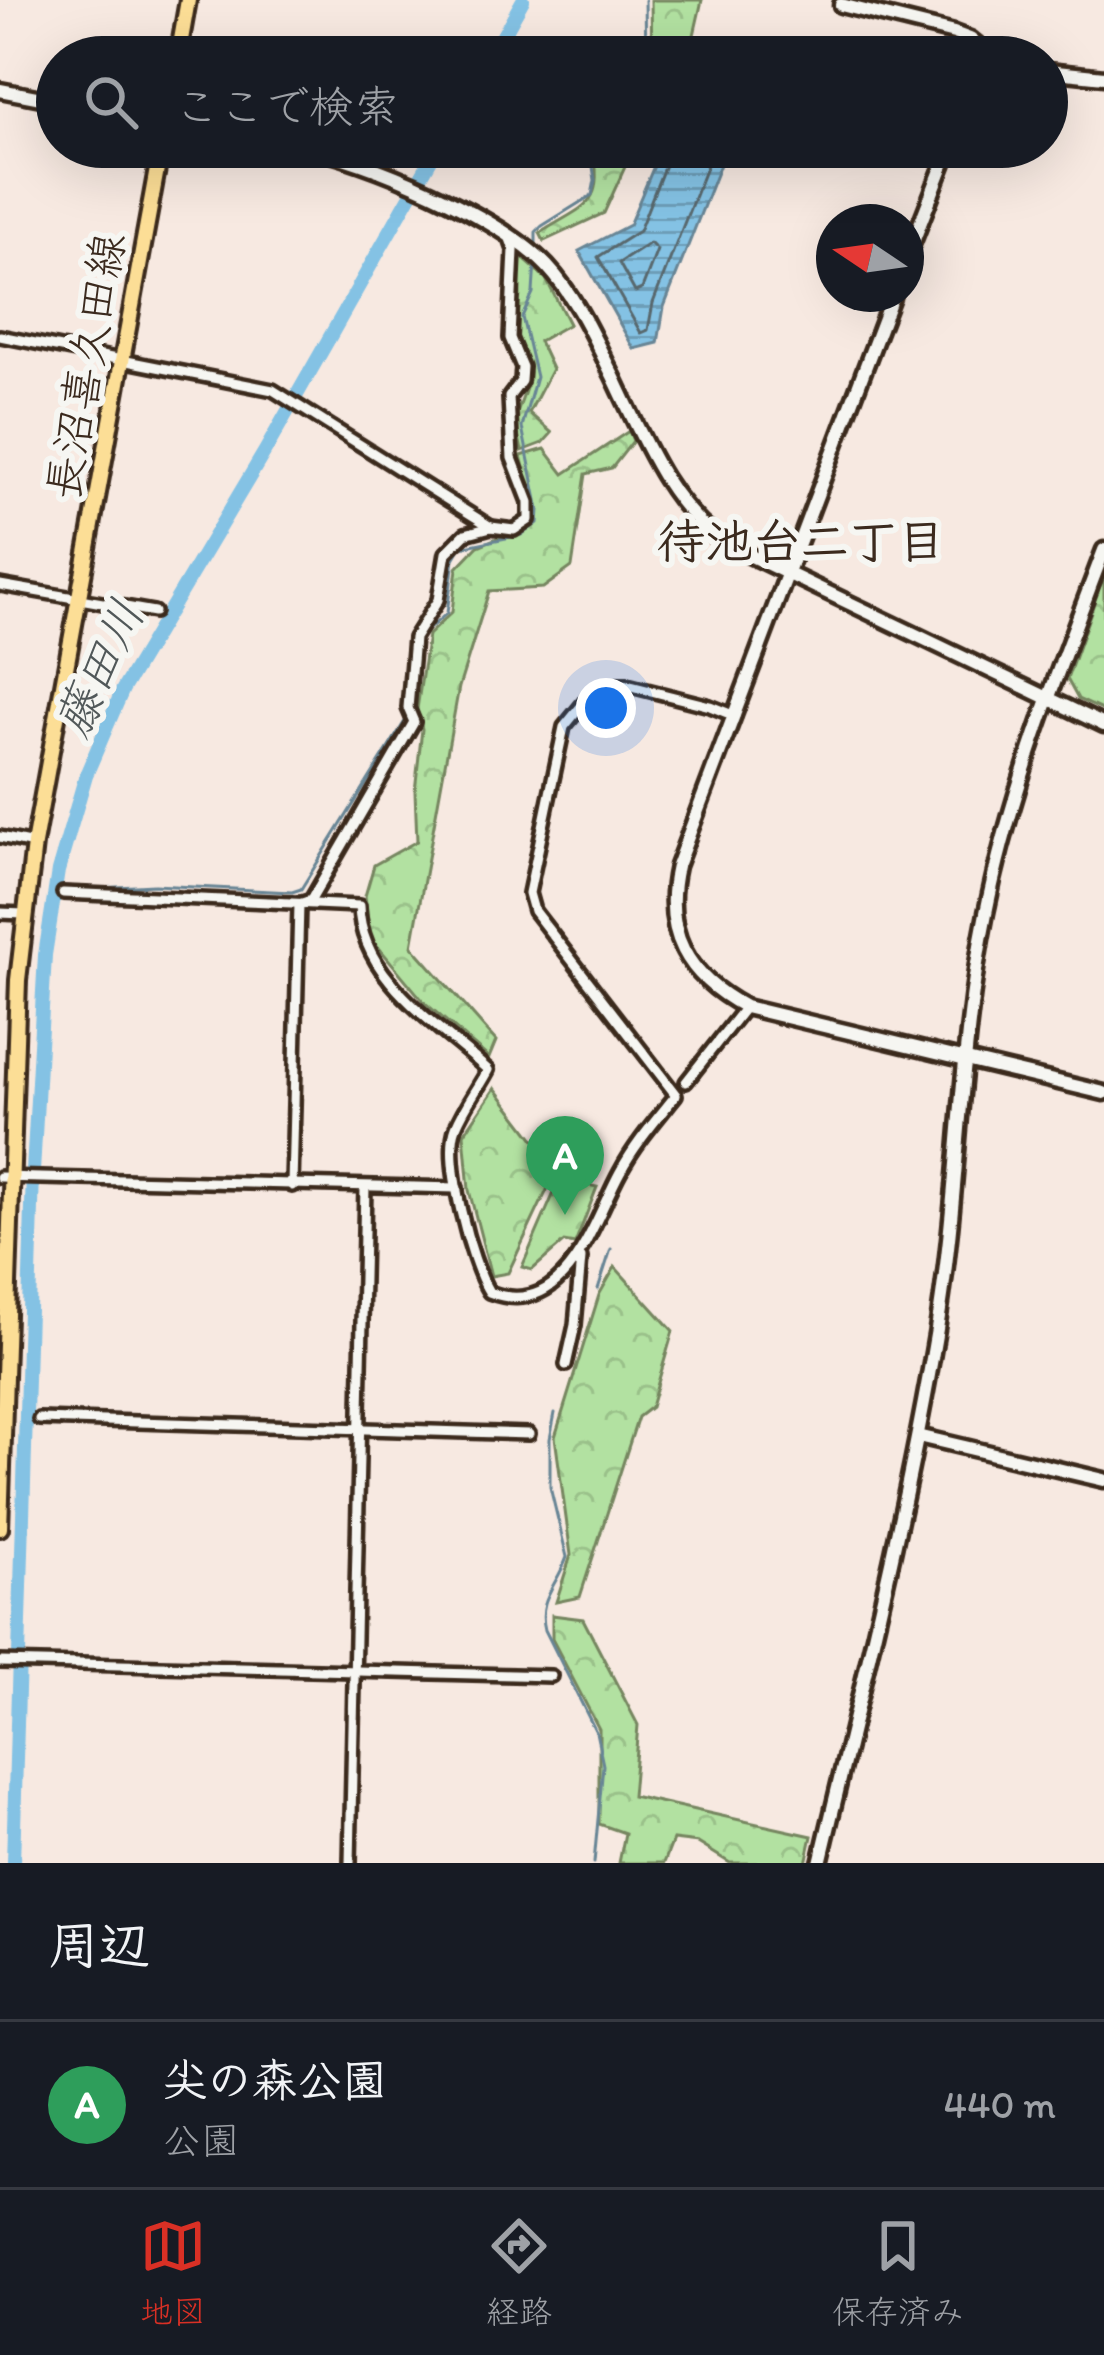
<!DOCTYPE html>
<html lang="ja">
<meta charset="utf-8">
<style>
:root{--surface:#171b24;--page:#20242c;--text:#f1f3f6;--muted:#9ea1a6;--line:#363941;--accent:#d93025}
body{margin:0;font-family:Itim,"Klee One",sans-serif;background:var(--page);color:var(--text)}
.compass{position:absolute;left:816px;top:204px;width:108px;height:108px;border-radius:50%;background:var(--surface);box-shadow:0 12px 48px #0002;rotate:283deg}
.you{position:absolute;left:606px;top:708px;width:42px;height:42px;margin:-30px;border:9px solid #fff;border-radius:50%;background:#1a73e8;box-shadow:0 0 0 18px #1a73e833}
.badge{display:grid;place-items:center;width:78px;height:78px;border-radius:50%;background:var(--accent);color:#fff;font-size:39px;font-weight:700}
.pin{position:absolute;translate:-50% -99px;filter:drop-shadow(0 3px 6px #0008)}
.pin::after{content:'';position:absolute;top:63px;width:42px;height:36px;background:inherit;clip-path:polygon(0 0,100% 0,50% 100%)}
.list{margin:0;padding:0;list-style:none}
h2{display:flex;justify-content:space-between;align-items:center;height:156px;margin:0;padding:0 48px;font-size:51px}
h2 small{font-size:39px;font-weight:400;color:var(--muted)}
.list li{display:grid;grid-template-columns:78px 1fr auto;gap:36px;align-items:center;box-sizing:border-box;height:168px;padding:0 48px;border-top:3px solid var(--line)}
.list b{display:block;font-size:45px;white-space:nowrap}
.list p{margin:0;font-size:39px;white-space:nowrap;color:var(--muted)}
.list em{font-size:39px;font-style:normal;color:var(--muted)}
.icon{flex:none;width:66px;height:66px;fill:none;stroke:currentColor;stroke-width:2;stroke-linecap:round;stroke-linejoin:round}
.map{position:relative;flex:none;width:1104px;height:1863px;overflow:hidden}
.search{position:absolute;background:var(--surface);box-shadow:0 12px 48px #0002;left:36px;right:36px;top:36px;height:132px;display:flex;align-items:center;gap:30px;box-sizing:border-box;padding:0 42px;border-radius:66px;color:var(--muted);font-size:45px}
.sheet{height:324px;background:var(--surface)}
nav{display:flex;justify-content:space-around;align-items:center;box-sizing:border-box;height:168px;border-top:3px solid var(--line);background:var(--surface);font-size:33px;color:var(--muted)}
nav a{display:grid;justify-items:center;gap:6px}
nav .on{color:var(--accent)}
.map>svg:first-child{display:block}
.forest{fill:url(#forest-crowns);stroke:#768660;stroke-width:3}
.water{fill:url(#water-rules);stroke:#678595;stroke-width:3}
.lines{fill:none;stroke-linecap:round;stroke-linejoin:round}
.shore{stroke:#58676d;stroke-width:3}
.stream{stroke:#678595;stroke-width:3}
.river{stroke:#84c2e4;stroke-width:14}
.street-casing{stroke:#3b2a1e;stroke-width:18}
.secondary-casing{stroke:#3b2a1e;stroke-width:21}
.primary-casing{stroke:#3b2a1e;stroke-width:22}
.street{stroke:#f6f6f2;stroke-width:9}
.secondary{stroke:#f6f6f2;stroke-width:12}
.primary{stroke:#fcde96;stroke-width:14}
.labels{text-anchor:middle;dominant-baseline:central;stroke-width:12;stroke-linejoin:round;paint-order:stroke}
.street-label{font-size:45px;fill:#3b2a1e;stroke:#f6f6f2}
.neighbourhood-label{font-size:48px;font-weight:bold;fill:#3b2a1e;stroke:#f6f6f2}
.water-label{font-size:48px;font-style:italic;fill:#515859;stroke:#f6f6f2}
</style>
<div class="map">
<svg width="1104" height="1863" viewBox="0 0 1104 1863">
<defs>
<pattern id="forest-crowns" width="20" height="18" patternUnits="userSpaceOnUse" patternTransform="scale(3)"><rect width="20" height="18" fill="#b2e1a1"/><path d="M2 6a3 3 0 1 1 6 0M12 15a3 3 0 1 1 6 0" fill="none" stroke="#9ac18a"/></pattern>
<pattern id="water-rules" width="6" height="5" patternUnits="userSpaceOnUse" patternTransform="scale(3)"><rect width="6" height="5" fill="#84c2e4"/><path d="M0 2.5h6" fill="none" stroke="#6d9eb8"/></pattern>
</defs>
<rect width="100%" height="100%" fill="#f7e9e1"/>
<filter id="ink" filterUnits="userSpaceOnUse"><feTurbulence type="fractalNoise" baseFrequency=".00833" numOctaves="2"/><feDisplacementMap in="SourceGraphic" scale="24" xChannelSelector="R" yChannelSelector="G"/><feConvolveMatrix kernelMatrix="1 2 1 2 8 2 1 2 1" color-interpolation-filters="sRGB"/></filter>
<g filter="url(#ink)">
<g class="forest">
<path d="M651 0H702L689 57H652Z"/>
<path d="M593 147H634L604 213 544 241 540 233C585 204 605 207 593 147Z"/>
<path d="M518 254 546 279 569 324 539 341 552 369 529 413 552 433 543 443 522 451 515 419 529 380 513 331 520 296Z"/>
<path d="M629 431 633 441 612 468 586 474 572 567 543 588 489 591 459 687 412 946 496 1041 489 1058 424 1002 370 937 365 896 374 865 417 841 415 791 422 729 417 709 428 635 452 612 457 568 478 546 532 523 535 510 521 456 545 449 564 474Z"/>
<path d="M1104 575V711L1078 699 1067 679Z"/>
<path d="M495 1088 557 1169 508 1273 491 1276 469 1190 464 1134Z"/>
<path d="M560 1179 597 1187 575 1244 564 1242 532 1270 522 1267Z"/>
<path d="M615 1267 673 1331 651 1407 638 1417 580 1597 556 1602 571 1555 555 1437 599 1295Z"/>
<path d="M552 1615 583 1619 638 1725 632 1796 812 1836 806 1863H730L698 1843 673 1840 664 1863H619L625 1833 599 1824V1729L552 1639Z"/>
</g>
<path class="water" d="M662 147 726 149 664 307 658 343 634 349 579 251 629 225Z"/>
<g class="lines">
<g class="shore">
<path d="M672 147 639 231 598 257 641 333 648 330 653 303 714 147"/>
<path d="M650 243 657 250 642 289 635 292 619 263Z"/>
</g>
<g class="stream">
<path d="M645 0 646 57"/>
<path d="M536 251V232L542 226 592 195 595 180 590 147"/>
<path d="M414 710 421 636 447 613 454 559 461 547 521 535 538 523 539 510 522 427 536 377 522 317 533 293 535 261"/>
<path d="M79 889 154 885 292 892 301 889 407 718"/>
<path d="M598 1289 611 1249"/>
<path d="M555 1413 550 1439V1487L567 1557C557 1586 537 1598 545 1630L596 1732 603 1765 594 1863"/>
</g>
<g class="river">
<path d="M491 57 523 0"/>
<path d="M13 1863 33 1172 45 955 58 871 86 775 123 689 265 451 438 147"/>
</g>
<g class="street-casing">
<g id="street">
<path d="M0 336 273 390 491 527"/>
<path d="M0 585 154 612"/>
<path d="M0 837 34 844"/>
<path d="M63 893 359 906C360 978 439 1025 488 1070 478 1089 464 1107 456 1127 443 1159 471 1263 489 1292 567 1322 593 1221 620 1172 635 1144 656 1120 676 1095L534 911 529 893 564 727 587 699 601 689 623 684 710 706 735 716"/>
<path d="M0 913 24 914"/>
<path d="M686 1082 745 1007"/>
<path d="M0 1177 457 1188"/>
<path d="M292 1186 299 904 311 900 414 722 408 708 414 638 438 600 446 553 465 534 491 527 514 530 529 520V502L512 458 509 397 521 381 522 367 510 338 514 250 509 236"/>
<path d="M566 1365 575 1325 581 1258"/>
<path d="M39 1419 529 1434"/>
<path d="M0 1662 551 1676"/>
<path d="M350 1863 365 1187"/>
</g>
</g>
<g class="secondary-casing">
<g id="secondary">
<path d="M841 5 954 33 970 39 992 57"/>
<path d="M1047 71 1104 77"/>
<path d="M0 90 57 101"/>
<path d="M301 147C368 159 500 217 547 266 576 297 594 338 613 376 643 438 666 500 722 542L1104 725"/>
<path d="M906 260 950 147"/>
<path d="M893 294 677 866C662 933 687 976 745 1007L1104 1093"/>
<path d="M918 1436 1104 1480"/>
<path d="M820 1863C862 1686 907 1509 937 1329 960 1191 958 1051 986 913 1011 787 1059 669 1104 550"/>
</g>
</g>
<g class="primary-casing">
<g id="primary">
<path d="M178 57 188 0"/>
<path d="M0 1528 18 980 34 844 161 147"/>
</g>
</g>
<use href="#street" class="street"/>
<use href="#secondary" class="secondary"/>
<use href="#primary" class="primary"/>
</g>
</g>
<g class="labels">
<g class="street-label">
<text transform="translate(85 366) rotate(-80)">長沼喜久田線</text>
</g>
<g class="neighbourhood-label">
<text x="801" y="541">待池台二丁目</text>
</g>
<g class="water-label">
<text transform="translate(99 668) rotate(-65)">藤田川</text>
</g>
</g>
</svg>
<svg class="compass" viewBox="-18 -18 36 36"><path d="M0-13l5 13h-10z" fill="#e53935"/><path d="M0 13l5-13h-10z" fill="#9ea1a6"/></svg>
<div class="you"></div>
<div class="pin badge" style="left:565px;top:1215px;background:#2e9e5b">A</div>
<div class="search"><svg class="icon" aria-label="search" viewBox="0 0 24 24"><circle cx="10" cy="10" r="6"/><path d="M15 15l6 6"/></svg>ここで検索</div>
</div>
<section class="sheet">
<h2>周辺<small></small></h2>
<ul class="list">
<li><span class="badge" style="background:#2e9e5b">A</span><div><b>尖の森公園</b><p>公園</p></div><em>440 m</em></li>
</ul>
</section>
<nav>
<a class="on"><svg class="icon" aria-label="map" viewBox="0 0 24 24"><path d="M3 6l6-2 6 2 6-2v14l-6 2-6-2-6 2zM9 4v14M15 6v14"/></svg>地図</a>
<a><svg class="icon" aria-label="directions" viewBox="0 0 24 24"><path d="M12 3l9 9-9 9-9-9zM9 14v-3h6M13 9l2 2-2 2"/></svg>経路</a>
<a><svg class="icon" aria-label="saved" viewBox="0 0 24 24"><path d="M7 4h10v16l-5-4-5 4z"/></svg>保存済み</a>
</nav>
